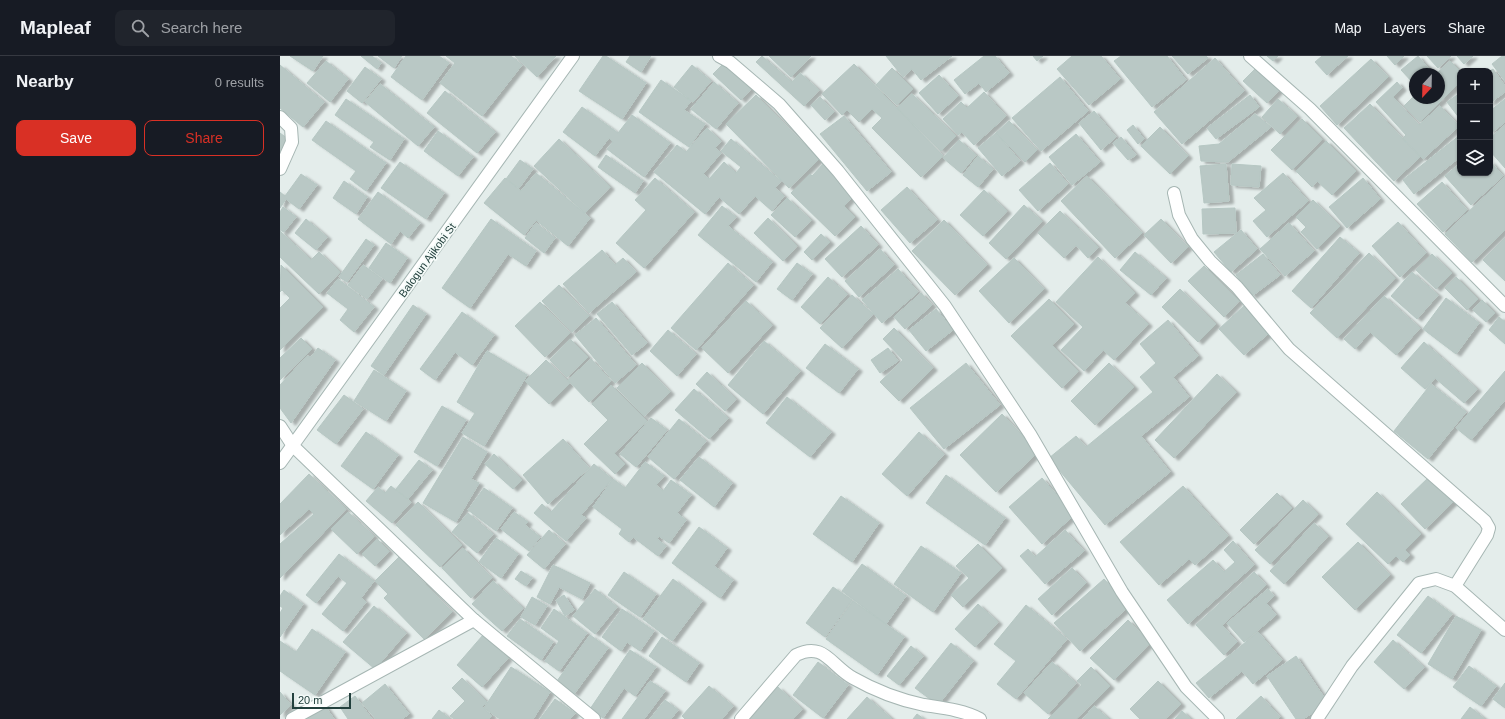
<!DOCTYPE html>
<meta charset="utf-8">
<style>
:root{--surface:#171b24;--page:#20242c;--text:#f1f3f6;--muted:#9ea1a6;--line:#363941;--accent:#d93025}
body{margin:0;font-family:Arial,sans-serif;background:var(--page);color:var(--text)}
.controls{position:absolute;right:12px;top:12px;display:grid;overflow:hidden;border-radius:8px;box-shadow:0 1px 3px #0004}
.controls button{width:36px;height:36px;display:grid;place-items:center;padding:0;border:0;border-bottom:1px solid var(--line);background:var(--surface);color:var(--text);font:20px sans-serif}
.compass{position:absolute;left:1129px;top:12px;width:36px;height:36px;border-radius:50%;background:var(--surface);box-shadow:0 1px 3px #0004;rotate:202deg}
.scale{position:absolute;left:12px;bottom:10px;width:59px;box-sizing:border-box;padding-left:4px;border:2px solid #22403d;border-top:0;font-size:11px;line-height:14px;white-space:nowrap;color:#22403d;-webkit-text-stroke:3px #f4faf8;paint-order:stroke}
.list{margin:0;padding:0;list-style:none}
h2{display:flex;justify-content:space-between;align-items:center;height:52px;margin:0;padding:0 16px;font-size:17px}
h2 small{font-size:13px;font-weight:400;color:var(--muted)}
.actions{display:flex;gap:8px;padding:12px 16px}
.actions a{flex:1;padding:9px 0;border:1px solid var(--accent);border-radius:8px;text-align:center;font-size:14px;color:var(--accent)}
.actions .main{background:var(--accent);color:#fff}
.icon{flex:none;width:22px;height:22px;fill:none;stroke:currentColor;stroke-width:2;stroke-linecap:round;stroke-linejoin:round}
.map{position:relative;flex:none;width:1225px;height:663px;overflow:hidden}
header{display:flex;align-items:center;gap:24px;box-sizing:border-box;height:56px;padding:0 20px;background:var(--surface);border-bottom:1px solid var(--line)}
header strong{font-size:19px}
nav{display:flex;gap:22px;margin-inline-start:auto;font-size:14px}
.search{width:280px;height:36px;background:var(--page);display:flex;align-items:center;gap:10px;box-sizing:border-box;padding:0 14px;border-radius:8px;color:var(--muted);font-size:15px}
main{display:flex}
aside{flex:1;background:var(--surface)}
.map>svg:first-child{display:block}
.building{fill:#b9c8c5;stroke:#b6c7c3;filter:url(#shadow)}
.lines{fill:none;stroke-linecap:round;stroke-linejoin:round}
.minor-casing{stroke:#a6b6b3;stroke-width:14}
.tertiary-casing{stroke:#a6b6b3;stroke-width:14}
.minor{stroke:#fff;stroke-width:12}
.tertiary{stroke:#fff;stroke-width:12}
.labels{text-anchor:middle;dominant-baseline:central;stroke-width:3.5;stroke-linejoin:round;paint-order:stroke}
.street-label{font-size:11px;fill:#22403d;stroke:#f4faf8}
</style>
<header>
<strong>Mapleaf</strong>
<div class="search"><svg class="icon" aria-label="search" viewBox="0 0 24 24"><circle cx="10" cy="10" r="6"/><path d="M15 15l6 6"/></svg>Search here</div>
<nav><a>Map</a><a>Layers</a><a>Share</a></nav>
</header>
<main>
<aside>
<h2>Nearby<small>0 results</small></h2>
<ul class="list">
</ul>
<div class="actions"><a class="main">Save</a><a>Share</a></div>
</aside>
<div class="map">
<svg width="1225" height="663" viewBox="0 0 1225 663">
<defs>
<filter id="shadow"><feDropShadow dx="4.5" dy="2.5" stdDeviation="1" flood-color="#0004"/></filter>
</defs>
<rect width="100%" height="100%" fill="#e4edeb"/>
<g class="building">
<path d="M10 0H43L33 15Z"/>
<path d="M81 0H92L101 7 97 13Z"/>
<path d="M98 0H122L114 12Z"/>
<path d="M126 0H159L169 7 142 44 111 21Z"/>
<path d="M166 0H231L242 9 202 60 160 27 175 7Z"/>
<path d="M235 0H276L257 21Z"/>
<path d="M323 0H326L366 27 342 63 299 35Z"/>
<path d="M350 0H371L361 16 346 6Z"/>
<path d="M482 0 512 26 520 17 539 34 524 50 476 6Z"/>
<path d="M489 0H531L511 21Z"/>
<path d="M606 0H672L641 24 632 13 623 21Z"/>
<path d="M704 0H715L729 17 706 36 699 27 685 38 674 24Z"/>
<path d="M753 0H763L757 5Z"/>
<path d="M792 0H821L840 23 809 49 777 13Z"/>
<path d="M841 0H887L906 24 872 51 834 5Z"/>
<path d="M892 0H926L928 2 908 18Z"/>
<path d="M987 0H998L993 5Z"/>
<path d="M1042 0H1068L1047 19 1035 6Z"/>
<path d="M1107 0H1124L1115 9Z"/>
<path d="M1138 0 1153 18H1135V29L1121 14Z"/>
<path d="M1147 0H1171L1158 12Z"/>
<path d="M1177 0H1193L1184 8Z"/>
<path d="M1222 0H1225V25L1212 8Z"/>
<path d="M935 2 964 35 902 88 874 56Z"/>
<path d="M1091 3 1108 21 1057 69 1040 50Z"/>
<path d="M46 5 68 23 50 46 27 27Z"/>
<path d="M1170 5 1180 15V26L1140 66 1124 50 1135 39V42H1159V18H1156Z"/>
<path d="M444 7 471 33 461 44 433 18Z"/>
<path d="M574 8 663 100 641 121 592 72 602 62 592 53 579 66 567 54 562 59 542 38Z"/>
<path d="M0 9 44 46 23 71 0 52Z"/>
<path d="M412 9 431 25 413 46 394 31Z"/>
<path d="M85 11 101 23 82 47 67 35Z"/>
<path d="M612 12 633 33 617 49 596 29Z"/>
<path d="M975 13 999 34 987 47 963 25Z"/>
<path d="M1213 13 1225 30V36L1210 47V15Z"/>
<path d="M659 19 678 40 658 58 639 37Z"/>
<path d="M780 21 808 55 761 95 732 62Z"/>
<path d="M381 24 411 45 404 54 425 68 409 91 359 56Z"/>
<path d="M434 26 458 47 436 73 411 53Z"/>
<path d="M1117 26 1122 32 1113 41 1139 69 1160 50 1179 70 1143 103 1123 82 1126 79 1096 46Z"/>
<path d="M100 28 154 71 138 90 85 46Z"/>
<path d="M165 35 215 76 197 97 147 57Z"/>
<path d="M704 36 726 60 694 89 682 76 678 79 663 63 681 46 687 52Z"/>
<path d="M1180 37V63L1167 46Z"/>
<path d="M632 38 676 80 661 95 617 52Z"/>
<path d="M476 39 539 103 509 132 446 68Z"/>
<path d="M970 39 979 51 936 83 927 72Z"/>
<path d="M540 41 554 56 545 64 531 49Z"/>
<path d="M66 43 124 83 110 104 90 91 94 86 55 59Z"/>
<path d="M998 43 1017 60 1000 78 982 61Z"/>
<path d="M1225 43V66L1210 78V55Z"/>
<path d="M1090 48 1140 101 1114 125 1064 72Z"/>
<path d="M302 51 338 77 352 59 390 87 364 121 327 93 333 86 329 82 315 100 283 76Z"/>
<path d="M814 55 836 81 821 94 799 67Z"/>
<path d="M975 58 991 71 948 106 921 105 919 90 939 88Z"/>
<path d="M564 60 611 116 587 135 540 78Z"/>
<path d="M1022 63 1042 83 1012 114 991 94Z"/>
<path d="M46 65 106 107 86 135 70 123 76 115 32 84Z"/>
<path d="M729 65 757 94 745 106 716 77Z"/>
<path d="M853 69 864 83 858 88 847 74Z"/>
<path d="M1225 69V112L1210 95V82Z"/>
<path d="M880 71 908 100 890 118 861 90Z"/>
<path d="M427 72 441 85 435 92 441 97 423 118 429 123 444 106 456 117 461 111 441 95 451 83 501 125 495 132 504 140 492 155 475 140 459 158 439 141 425 158 374 116 397 89 406 96Z"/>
<path d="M158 75 193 101 178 120 144 95Z"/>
<path d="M0 77 8 83 0 95Z"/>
<path d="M716 77 740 105 722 120 698 92Z"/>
<path d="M796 78 820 106 792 129 769 101Z"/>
<path d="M1180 79V101L1134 138 1123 124Z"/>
<path d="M841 81 856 99 848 104 833 87Z"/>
<path d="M279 83 330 131 305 157 254 110Z"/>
<path d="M679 84 696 99 681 117 663 102Z"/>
<path d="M1046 85 1076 115 1052 139 1037 125 1032 131 1016 115Z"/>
<path d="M326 99 363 125 355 137 318 111Z"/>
<path d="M698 100 713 113 698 131 683 119Z"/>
<path d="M240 104 253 113 239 132 226 123Z"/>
<path d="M1210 105 1223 120 1191 149 1165 120 1180 107V117H1210Z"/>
<path d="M120 106 164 137 146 163 101 132Z"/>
<path d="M770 107 788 128 758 155 739 134Z"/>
<path d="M543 108 574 139 564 150 575 161 555 180 511 137 530 118 532 120Z"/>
<path d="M946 108 949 145 924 147 920 110Z"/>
<path d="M952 108 981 110 979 131 951 129Z"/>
<path d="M256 117 310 162 288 190 256 164 244 179 204 147 225 122 241 135Z"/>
<path d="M1003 117 1028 145 987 181 973 165 986 154 974 142Z"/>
<path d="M21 118 37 129 19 153 6 143 0 152V136L5 140Z"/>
<path d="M807 120 862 177 835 202 781 145Z"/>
<path d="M1225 121V174L1192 206 1165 178Z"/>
<path d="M375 122 414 156 364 212 336 187 366 154 355 144Z"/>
<path d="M1083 122 1100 143 1067 172 1049 151Z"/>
<path d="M64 125 87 141 76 158 53 142Z"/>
<path d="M1162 126 1187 154 1163 176 1137 148Z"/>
<path d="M627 131 657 164 630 187 601 154Z"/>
<path d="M704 134 727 155 703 180 680 159Z"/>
<path d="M98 136 140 167 128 182 120 175 111 188 78 163Z"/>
<path d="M507 142 531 164 515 181 491 159Z"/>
<path d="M1033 144 1060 170 1037 193 1021 176 1026 171 1016 161Z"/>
<path d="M744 149 762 165 726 203 709 187Z"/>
<path d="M442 150 456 161 448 170 492 206 476 226 418 179Z"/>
<path d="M3 151 16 161 4 176 0 174V156Z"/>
<path d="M955 152 956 177 923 178 922 153Z"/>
<path d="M780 155 818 191 808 202 796 189 784 202 758 177Z"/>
<path d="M488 162 517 190 503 205 474 177Z"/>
<path d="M26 163 47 181 36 194 15 177Z"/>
<path d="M211 163 256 195 246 210 228 198 190 252 162 232Z"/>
<path d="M881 163 908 191 891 207 864 179Z"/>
<path d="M664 164 707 209 675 239 632 195Z"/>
<path d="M1118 166 1146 197 1120 221 1092 190Z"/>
<path d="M256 167 275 182 264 197 245 182Z"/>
<path d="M1009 167 1034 195 1005 220 980 193Z"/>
<path d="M581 170 598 189 562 221 545 203Z"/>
<path d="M961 174 977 193 951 216 934 196Z"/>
<path d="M0 175 31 204 39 196 60 216 39 238 0 201Z"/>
<path d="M541 178 550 186 532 204 524 196Z"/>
<path d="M1060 181 1079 197 1031 252 1012 235Z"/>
<path d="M1225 182V225L1203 204Z"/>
<path d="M86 183 94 189 67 226 59 221Z"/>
<path d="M106 187 127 202 110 227 89 212Z"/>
<path d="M600 193 614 209 579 241 565 225Z"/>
<path d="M322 194 335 209 343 202 356 216 309 257 283 228Z"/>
<path d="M855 196 886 222 871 239 840 214Z"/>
<path d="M1089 197 1115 222 1057 282 1030 257Z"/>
<path d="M983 198 1000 219 972 240 956 219Z"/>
<path d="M1152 198 1172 217 1156 233 1136 214Z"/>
<path d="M818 201 855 237 845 247 868 268 834 304 823 294 804 315 781 294 803 271 776 246Z"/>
<path d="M734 202 764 233 729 267 699 235Z"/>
<path d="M448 207 473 229 416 294 391 272Z"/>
<path d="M517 207 532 218 512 244 497 233Z"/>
<path d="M1 209 43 251 0 294V252L10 242 2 234 0 236Z"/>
<path d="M83 209 102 223 87 243 68 229Z"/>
<path d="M924 210 959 245 944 261 908 225Z"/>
<path d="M618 213 638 236 602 267 582 244Z"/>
<path d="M1132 216 1158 239 1137 263 1111 240Z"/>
<path d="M548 221 567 238 540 268 521 251Z"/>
<path d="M1176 221 1198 243 1187 254 1165 232Z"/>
<path d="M58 223 94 251 74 276 60 264 68 253 47 237Z"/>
<path d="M279 229 309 260 292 276 262 245Z"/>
<path d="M900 233 936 268 918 286 882 251Z"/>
<path d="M641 237 652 249 625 273 614 261Z"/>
<path d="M572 239 593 258 562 292 540 272Z"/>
<path d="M1104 240 1140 272 1116 299 1090 276 1075 293 1064 283Z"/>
<path d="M1166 242 1199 267 1176 298 1143 273Z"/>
<path d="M769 243 794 268 772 289 798 315 782 332 731 280Z"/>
<path d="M1202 244 1215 257 1206 266 1193 254Z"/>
<path d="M466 245 492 269 448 317 422 292Z"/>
<path d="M260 246 290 277 265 301 235 270Z"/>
<path d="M332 246 367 287 352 299 317 258Z"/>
<path d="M133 249 146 258 104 319 91 310Z"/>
<path d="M965 249 990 276 964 299 939 273Z"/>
<path d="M656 253 673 274 646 295 629 274Z"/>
<path d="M182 256 214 279 192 309 175 296 155 324 140 313Z"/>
<path d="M1219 261 1225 266V288L1209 274Z"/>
<path d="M316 262 356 309 335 327 295 279Z"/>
<path d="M888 264 918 300 893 321 909 341 861 380 890 416 825 469 769 402 796 380 806 391 873 336 860 321 876 307 860 288Z"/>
<path d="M614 272 653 312 619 345 600 326 623 304 603 283Z"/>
<path d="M388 274 416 298 397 320 370 295Z"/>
<path d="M21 282 32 293 0 324V302Z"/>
<path d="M290 283 308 301 287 321 270 304Z"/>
<path d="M484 285 520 315 483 358 448 329Z"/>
<path d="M1144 286 1197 333 1184 347 1155 322 1145 333 1121 312Z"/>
<path d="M545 288 578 313 559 337 526 312Z"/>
<path d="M38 292 55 304 11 367 0 352V329L27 300 31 301Z"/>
<path d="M608 292 618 305 600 317 591 304Z"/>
<path d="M207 295 247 319 204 390 182 377 195 357 177 346Z"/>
<path d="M311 303 331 325 309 346 288 324Z"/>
<path d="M266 304 290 327 269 348 245 325Z"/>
<path d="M362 307 390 336 364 360 337 332Z"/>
<path d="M686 307 720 349 664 393 630 352Z"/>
<path d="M829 307 854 331 815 369 791 345Z"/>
<path d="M94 314 126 335 106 365 74 345Z"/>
<path d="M1225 315V344L1191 384 1176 372Z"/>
<path d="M427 316 456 343 445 355 416 328Z"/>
<path d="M937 318 956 336 894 402 875 384Z"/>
<path d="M1151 328 1186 356 1148 403 1114 375Z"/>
<path d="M331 329 367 365 334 397 345 408 335 418 304 388 328 364 312 348Z"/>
<path d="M414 333 448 362 429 383 395 354Z"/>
<path d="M64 339 83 353 56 388 37 374Z"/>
<path d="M507 341 551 376 530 401 486 367Z"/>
<path d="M162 350 186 364 157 410 134 396Z"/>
<path d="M722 358 758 396 716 436 680 399Z"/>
<path d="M371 362 387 374 356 411 340 398Z"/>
<path d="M399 363 426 385 394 423 368 401Z"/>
<path d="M86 376 118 399 93 433 61 410Z"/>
<path d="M639 376 664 398 627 440 602 418Z"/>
<path d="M183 381 207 396 191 423 199 427 176 466 143 447Z"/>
<path d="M283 383 309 412 268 448 243 419Z"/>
<path d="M214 398 242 424 233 433 205 408Z"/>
<path d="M419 401 452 427 434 451 400 424Z"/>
<path d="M139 404 152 414 128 443 116 433Z"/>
<path d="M365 406 384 420 376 429 383 435 391 424 411 439 397 457 406 464 389 487 379 480 377 483 386 490 378 500 353 481 349 486 339 478 342 473 313 451 333 423 345 432Z"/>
<path d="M314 408 332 423 301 459 306 462 286 485 254 457 262 448 271 456Z"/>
<path d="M29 418 66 453 0 522V488L34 458 29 453 0 479V448Z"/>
<path d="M666 419 725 462 705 489 646 447Z"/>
<path d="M1150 420 1174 445 1145 473 1121 448Z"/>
<path d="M762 422 794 459 762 488 729 451Z"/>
<path d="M111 430 131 446 112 467 86 445 98 431 105 437Z"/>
<path d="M903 430 948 480 915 509 909 503 879 529 840 486Z"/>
<path d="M204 432 232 452 216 475 188 454Z"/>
<path d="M1097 436 1141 478 1125 494 1130 499 1123 506 1116 500 1108 508 1066 468Z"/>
<path d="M997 437 1012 452 974 488 960 474Z"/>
<path d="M561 440 599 467 572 506 533 478Z"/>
<path d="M1023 444 1038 458 990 508 975 494Z"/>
<path d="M138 446 182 489 160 511 116 469Z"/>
<path d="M68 456 94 480 77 498 51 473Z"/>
<path d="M234 456 248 466 245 469 260 481 249 495 221 473Z"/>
<path d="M188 457 213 478 197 497 172 476Z"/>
<path d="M1034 467 1048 480 1004 528 990 515Z"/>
<path d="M419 471 447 492 434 510 453 524 440 542 392 507Z"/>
<path d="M269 474 285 488 264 513 247 499Z"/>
<path d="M785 474 804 495 765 528 740 500 748 493 755 501Z"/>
<path d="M216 482 238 498 221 522 199 506Z"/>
<path d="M97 483 109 495 95 510 82 498Z"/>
<path d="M953 485 974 509 908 568 887 544 933 504 944 516 955 506 944 494Z"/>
<path d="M1078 486 1110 519 1075 554 1042 521Z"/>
<path d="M698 488 722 512 683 551 671 539 689 522 676 510Z"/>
<path d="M641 490 681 517 653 556 614 528Z"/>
<path d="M183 492 212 522 191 542 162 512Z"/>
<path d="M59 498 94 525 81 542 86 546 63 575 42 558 67 527 58 520 36 547 26 539Z"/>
<path d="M119 501 172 556 144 583 104 542 108 538 95 525Z"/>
<path d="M582 508 626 540 606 568 562 535Z"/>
<path d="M273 509 310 527 302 543 279 531 270 548 257 541Z"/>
<path d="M792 512 806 527 772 559 758 543Z"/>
<path d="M241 515 252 522 246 530 235 523Z"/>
<path d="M344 516 376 538 360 561 328 539Z"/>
<path d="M974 516 986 529 942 569 957 586 944 599 916 569Z"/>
<path d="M393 523 422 545 392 585 363 563Z"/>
<path d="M824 523 849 550 800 595 774 567Z"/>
<path d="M213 525 243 552 222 575 192 548Z"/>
<path d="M553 531 572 544 545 581 526 567Z"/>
<path d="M315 533 337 551 315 578 293 560Z"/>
<path d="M988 533 994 540 986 547 996 559 964 586 947 567Z"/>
<path d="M4 534 23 548 0 581V557L3 552 0 550V540Z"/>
<path d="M284 539 294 554 285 560 276 544Z"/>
<path d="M1148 540 1172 558 1141 597 1117 579Z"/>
<path d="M252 541 267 550 255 569 241 561Z"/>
<path d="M573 545 624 581 597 619 546 583Z"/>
<path d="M698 548 718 566 695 591 675 573Z"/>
<path d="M746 549 787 583 736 643 717 628 736 605 714 588Z"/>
<path d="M94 550 126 577 95 613 63 586Z"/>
<path d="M274 553 307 577 279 615 265 605 279 585 261 572Z"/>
<path d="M342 553 374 575 360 595 347 586 341 595 322 581Z"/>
<path d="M1176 560 1201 574 1172 623 1148 608Z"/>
<path d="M240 563 273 586 261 604 227 580Z"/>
<path d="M848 564 870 587 834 624 810 602Z"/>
<path d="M32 573 65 596 35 639 0 615V585L16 596Z"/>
<path d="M978 576 1002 604 973 628 962 615 929 642 916 627Z"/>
<path d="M203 579 228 602 202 631 177 609Z"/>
<path d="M310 579 328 592 294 638 277 625Z"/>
<path d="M382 581 419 607 406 626 369 600Z"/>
<path d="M1113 584 1144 611 1124 633 1094 606Z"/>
<path d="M671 587 693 605 658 649 635 632Z"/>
<path d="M631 590 643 600 619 629 607 620Z"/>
<path d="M350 594 376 611 355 640 344 632 323 662 310 653Z"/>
<path d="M1016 600 1048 647 1023 663H1016L987 620Z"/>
<path d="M538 606 568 629 543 662 513 639Z"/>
<path d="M772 606 796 627 768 658 744 637Z"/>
<path d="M1189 610 1216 630 1201 650 1173 631Z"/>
<path d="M231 611 270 636 253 663H220L204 652Z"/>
<path d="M811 611 830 630 796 663H768L802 629 797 625Z"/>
<path d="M182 622 207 646 202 651 212 660 209 663H174L170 660 185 645 172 632Z"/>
<path d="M370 625 385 635 364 663H342Z"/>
<path d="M878 625 901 648 885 663H860L850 653Z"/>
<path d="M1225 627V652L1213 643Z"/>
<path d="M105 628 129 658 122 663H96L82 647Z"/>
<path d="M429 630 453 650 442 663H405L402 660Z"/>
<path d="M498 631 522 653 513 663H468Z"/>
<path d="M0 636 11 649 0 659Z"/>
<path d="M75 640 92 663H68L60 651Z"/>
<path d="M981 640 1000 661 997 663H956Z"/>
<path d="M587 641 612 663H567Z"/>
<path d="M275 643 295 657 290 663H260Z"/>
<path d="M385 644 398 654 391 663H370Z"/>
<path d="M45 650 54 663H26Z"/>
<path d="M814 650 829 663H803Z"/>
<path d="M1190 651 1205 663H1181Z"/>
<path d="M159 654 170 663H152Z"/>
<path d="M902 655 911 663H895Z"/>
<path d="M637 658 644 663H633Z"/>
</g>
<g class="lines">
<g class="minor-casing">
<g id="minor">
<path d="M439 0 450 6 499 48 558 115 665 250 750 378 842 536 906 631 938 663"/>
<path d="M970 0 1030 53 1225 250"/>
<path d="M0 61 11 72 12 86 0 113"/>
<path d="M894 137 899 159 912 183 930 205 957 231 1009 293 1205 465 1209 472 1207 479 1175 530"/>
<path d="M0 370 13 390 194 564 314 663"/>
<path d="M12 663 194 564"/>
<path d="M461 663 516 599C544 585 551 610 573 622 594 634 620 644 644 649 663 652 683 654 700 663"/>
<path d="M1037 663 1072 610 1139 527 1156 523 1175 530 1225 574"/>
</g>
</g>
<g class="tertiary-casing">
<path id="tertiary" d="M0 407 293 0"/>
</g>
<use href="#minor" class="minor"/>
<use href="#tertiary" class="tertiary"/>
</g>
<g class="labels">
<g class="street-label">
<text transform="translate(147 204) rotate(-54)">Balogun Ajikobi St</text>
</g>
</g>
</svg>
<div class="controls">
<button>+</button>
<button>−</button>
<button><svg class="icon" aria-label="layers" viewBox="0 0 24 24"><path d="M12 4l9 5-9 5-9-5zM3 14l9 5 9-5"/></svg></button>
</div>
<svg class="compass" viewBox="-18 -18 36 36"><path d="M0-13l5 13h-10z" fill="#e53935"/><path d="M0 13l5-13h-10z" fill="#9ea1a6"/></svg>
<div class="scale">20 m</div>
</div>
</main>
